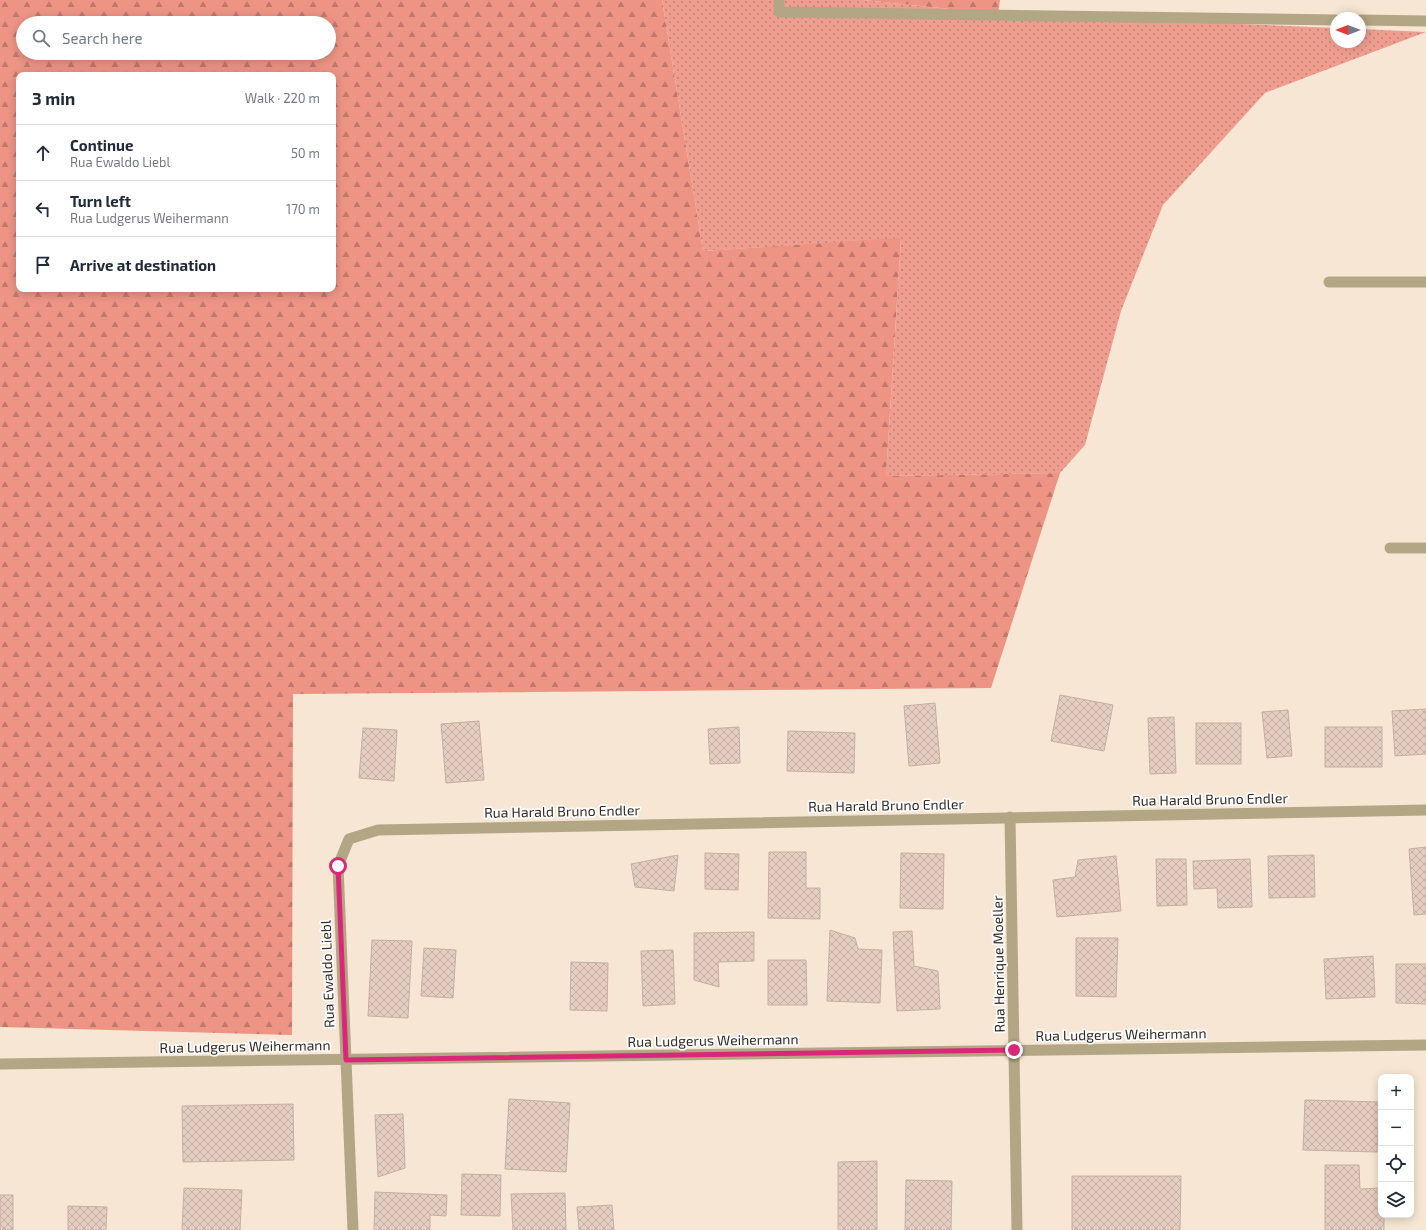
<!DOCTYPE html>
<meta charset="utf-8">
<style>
:root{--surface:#fff;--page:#f6f6f7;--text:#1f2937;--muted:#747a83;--line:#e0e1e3}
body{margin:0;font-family:"Exo 2",sans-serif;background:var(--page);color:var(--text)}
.controls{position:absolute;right:12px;bottom:12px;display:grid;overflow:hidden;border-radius:8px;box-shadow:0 2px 10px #0003}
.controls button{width:36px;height:36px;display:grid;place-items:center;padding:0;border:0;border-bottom:1px solid var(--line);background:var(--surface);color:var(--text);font:20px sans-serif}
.compass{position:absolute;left:1330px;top:12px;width:36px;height:36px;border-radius:50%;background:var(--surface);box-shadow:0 2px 10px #0003;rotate:270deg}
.stop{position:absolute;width:12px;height:12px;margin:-9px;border:3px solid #db2777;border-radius:50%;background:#fff}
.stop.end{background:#db2777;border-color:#fff;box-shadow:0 1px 4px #0008}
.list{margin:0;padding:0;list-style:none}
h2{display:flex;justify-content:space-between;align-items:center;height:52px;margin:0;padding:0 16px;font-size:17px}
h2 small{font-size:13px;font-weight:400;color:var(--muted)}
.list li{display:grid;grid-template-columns:26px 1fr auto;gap:12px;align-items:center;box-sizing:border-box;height:56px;padding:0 16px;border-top:1px solid var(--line)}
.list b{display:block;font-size:15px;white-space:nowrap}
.list p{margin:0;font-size:13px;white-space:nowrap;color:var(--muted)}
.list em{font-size:13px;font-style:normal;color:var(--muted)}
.icon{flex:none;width:22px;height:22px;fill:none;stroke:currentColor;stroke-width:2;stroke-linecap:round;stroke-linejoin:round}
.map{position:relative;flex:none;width:1426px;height:1230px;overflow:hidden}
.search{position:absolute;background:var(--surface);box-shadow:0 2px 10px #0003;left:16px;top:16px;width:320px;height:44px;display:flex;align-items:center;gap:10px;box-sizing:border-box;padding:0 14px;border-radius:22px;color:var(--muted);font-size:15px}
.panel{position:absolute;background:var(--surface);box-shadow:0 2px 10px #0003;left:16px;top:72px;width:320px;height:220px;border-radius:8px}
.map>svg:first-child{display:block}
.grass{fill:url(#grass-dots)}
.forest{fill:url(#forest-firs);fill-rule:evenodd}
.building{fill:url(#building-cross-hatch);stroke:#c6afa2}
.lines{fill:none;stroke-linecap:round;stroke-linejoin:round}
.minor{stroke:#b3a684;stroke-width:11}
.route{stroke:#db2777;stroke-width:5}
.labels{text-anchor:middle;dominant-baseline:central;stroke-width:3.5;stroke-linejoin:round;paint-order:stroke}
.street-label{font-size:14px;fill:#322c24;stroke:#fff}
</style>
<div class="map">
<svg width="1426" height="1230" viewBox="0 0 1426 1230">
<defs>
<pattern id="grass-dots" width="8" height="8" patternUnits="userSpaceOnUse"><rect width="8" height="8" fill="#ef9d8f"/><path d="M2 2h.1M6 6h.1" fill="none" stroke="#c28075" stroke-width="1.8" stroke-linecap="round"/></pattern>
<pattern id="forest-firs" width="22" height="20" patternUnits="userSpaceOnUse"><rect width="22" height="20" fill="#ed9485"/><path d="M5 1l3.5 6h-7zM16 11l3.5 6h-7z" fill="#c1796d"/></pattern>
<pattern id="building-cross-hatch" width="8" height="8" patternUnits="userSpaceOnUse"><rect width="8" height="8" fill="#e5cdc0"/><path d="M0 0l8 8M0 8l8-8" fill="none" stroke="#c5b0a5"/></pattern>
</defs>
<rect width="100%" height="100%" fill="#f7e6d3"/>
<path class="grass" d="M662 0H863L998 14 1336 28V42H1360V29L1426 32 1265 93 1163 205 1121 311 1085 445 1060 473 886 476 901 239 703 251Z"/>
<g class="forest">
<path d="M0 0H662L703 251 901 238 886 476 1060 473 991 688 293 694 292 1035 0 1027ZM23 23H329V53H23ZM19 75H333V289H19Z"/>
<path d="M863 0H1000L998 14Z"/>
</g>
<g class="building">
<path d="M1060 695 1113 705 1104 751 1051 741Z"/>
<path d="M935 703 940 763 909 766 904 706Z"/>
<path d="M1426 709V754L1395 756 1392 711Z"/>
<path d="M1288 710 1292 756 1267 758 1262 712Z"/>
<path d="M1174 717 1176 773 1150 774 1148 718Z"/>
<path d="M479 721 484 780 446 783 441 724Z"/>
<rect x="1196" y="723" width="45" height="41"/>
<path d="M739 727 740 763 710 764 708 729Z"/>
<rect x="1325" y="727" width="57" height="40"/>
<path d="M363 728 397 730 394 781 359 778Z"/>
<path d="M788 731 855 733 854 773 787 771Z"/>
<path d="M1426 847V914L1414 915 1409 849Z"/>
<path d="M769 852H806V888H820V919L768 918Z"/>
<path d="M705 853 739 854 738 890 705 889Z"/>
<path d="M901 853 944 854 943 909 900 908Z"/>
<path d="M678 855 674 891 635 887 631 864Z"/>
<path d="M1314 855 1315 897 1269 898 1268 856Z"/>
<path d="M1116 856 1121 911 1057 917 1053 880 1075 877 1078 860Z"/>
<path d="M1156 859H1186L1187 905 1157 906Z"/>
<path d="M1250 859 1252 907 1218 908 1217 888 1194 889 1193 861Z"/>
<path d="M830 930 855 938 858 949 882 950 880 1003 827 1001Z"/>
<path d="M912 931 914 966 938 971 940 1009 897 1011 893 932Z"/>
<path d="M754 932V961L718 962 719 987 694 980V933Z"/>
<path d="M1076 938H1118L1116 997 1076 996Z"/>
<path d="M372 940 412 941 408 1018 368 1016Z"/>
<path d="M424 948 456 950 453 998 421 996Z"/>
<path d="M673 950 675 1004 643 1006 641 951Z"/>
<path d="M1373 956 1375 997 1326 999 1324 959Z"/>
<path d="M768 960H806L807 1005H768Z"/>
<path d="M571 962 608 963 607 1011 570 1010Z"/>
<path d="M1396 964H1426V1004L1396 1003Z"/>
<path d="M509 1099 570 1103 566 1172 505 1169Z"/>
<path d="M1305 1100 1379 1102 1377 1152 1303 1150Z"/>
<path d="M293 1104 294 1160 183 1162 182 1106Z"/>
<path d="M403 1114 405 1168 378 1177 375 1115Z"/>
<path d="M877 1161V1230H838V1162Z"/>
<path d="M1325 1165H1359L1360 1189 1381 1188V1215H1384V1230H1325Z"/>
<path d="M462 1174 501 1175 500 1216 461 1215Z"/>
<path d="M1072 1176H1181L1180 1230H1072Z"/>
<path d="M906 1180 952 1181 951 1230H905Z"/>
<path d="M184 1188 242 1190 240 1230H182Z"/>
<path d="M375 1192 447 1195 446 1216 430 1215V1230H374Z"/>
<path d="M565 1193 566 1230H513L511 1194Z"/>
<rect x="0" y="1195" width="13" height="35"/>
<path d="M612 1205 614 1230H579L577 1207Z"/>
<path d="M68 1206 107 1207 106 1230H68Z"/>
</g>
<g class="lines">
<g class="minor">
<path d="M779 0V12L1336 20"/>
<path d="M1360 20 1426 21"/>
<path d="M1329 282H1426"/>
<path d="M1390 548H1426"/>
<path d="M1010 817 1017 1230"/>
<path d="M0 1064 1426 1045"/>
<path d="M353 1230 338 866 349 839 378 830 1426 810"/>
</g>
</g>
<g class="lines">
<path class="route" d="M338 866 346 1060 1014 1050"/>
</g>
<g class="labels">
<g class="street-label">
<text transform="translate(1210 799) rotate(-1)">Rua Harald Bruno Endler</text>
<text transform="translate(886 805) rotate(-1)">Rua Harald Bruno Endler</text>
<text transform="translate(562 811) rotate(-1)">Rua Harald Bruno Endler</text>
<text transform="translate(998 964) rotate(-91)">Rua Henrique Moeller</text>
<text transform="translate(327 974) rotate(-92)">Rua Ewaldo Liebl</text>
<text transform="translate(1121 1034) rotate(-1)">Rua Ludgerus Weihermann</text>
<text transform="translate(713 1040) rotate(-1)">Rua Ludgerus Weihermann</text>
<text transform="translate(245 1046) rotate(-1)">Rua Ludgerus Weihermann</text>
</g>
</g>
</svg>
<div class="controls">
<button>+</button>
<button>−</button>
<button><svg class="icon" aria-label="locate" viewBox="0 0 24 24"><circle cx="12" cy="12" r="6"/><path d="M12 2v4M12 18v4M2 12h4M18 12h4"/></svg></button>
<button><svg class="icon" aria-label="layers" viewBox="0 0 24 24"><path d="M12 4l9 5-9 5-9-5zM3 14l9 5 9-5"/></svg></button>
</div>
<svg class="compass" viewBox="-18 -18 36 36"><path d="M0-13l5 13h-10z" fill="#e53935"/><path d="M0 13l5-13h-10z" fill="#747a83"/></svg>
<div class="stop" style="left:338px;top:866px"></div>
<div class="stop end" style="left:1014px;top:1050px"></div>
<div class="search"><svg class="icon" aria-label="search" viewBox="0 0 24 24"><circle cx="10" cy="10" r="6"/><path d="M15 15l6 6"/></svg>Search here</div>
<section class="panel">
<h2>3 min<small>Walk · 220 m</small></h2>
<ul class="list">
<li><svg class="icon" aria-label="ahead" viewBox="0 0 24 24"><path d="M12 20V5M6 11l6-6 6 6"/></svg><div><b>Continue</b><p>Rua Ewaldo Liebl</p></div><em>50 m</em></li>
<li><svg class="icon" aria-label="left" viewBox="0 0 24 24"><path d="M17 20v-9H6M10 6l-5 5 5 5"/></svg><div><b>Turn left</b><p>Rua Ludgerus Weihermann</p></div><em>170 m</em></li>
<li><svg class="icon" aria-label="arrive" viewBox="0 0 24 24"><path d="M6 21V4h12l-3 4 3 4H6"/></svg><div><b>Arrive at destination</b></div></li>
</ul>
</section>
</div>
